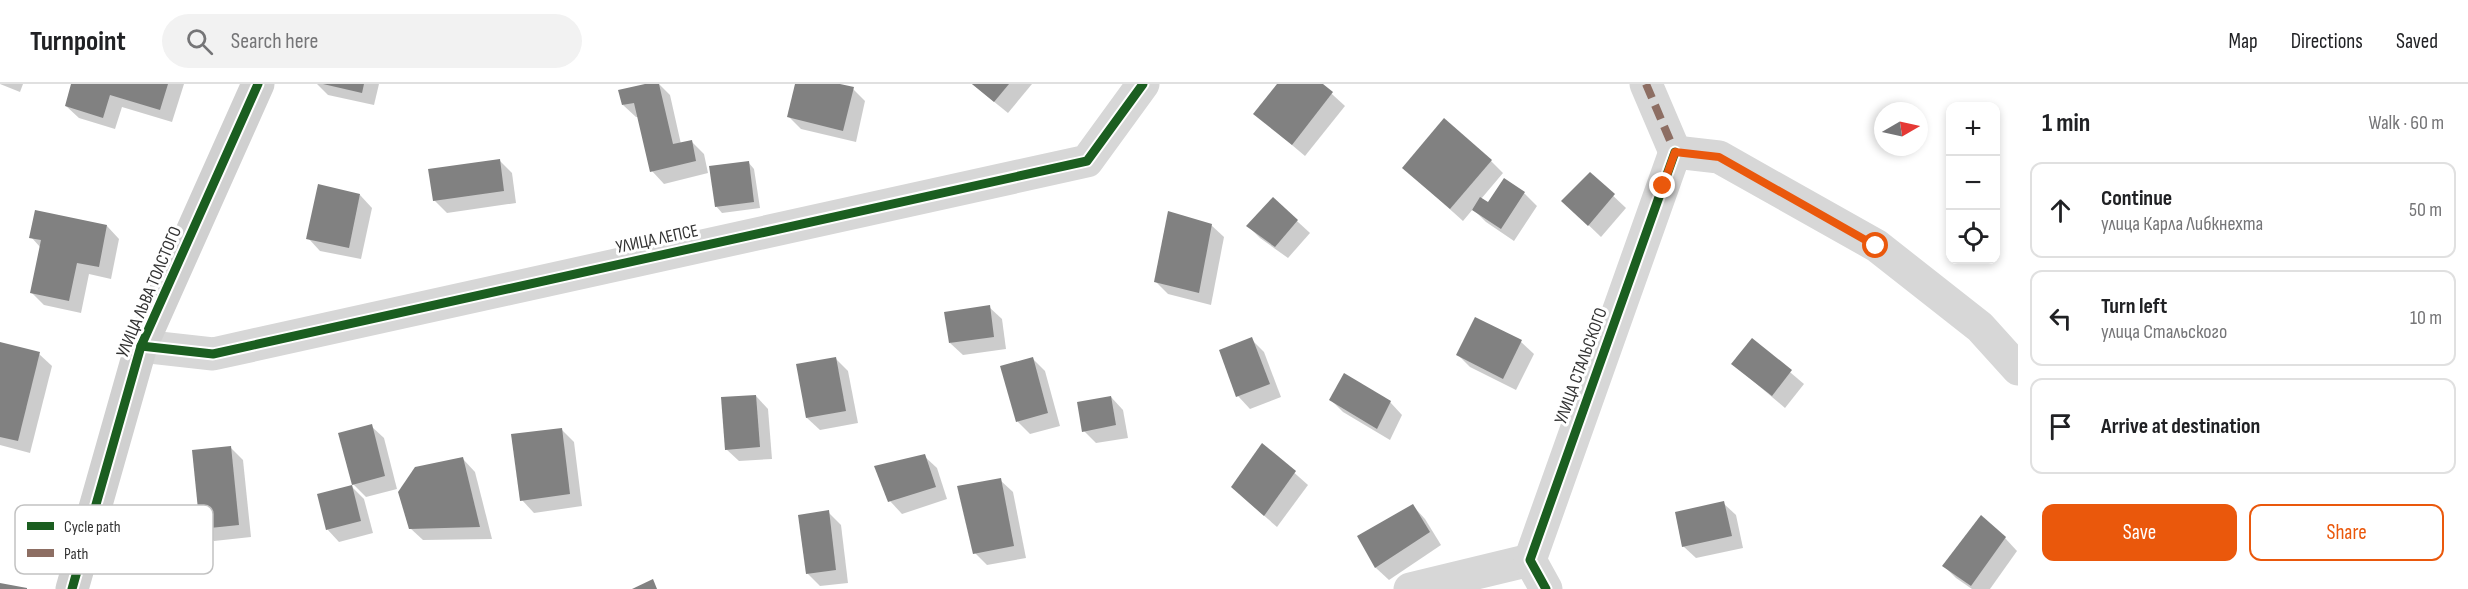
<!DOCTYPE html>
<meta charset="utf-8">
<style>
:root{--surface:#fff;--page:#f2f2f2;--text:#202124;--muted:#757577;--line:#e0e0e0;--accent:#ea580c}
body{margin:0;font-family:"Sofia Sans Condensed",sans-serif;background:var(--page);color:var(--text)}
.controls{position:absolute;right:18px;top:18px;display:grid;overflow:hidden;border-radius:12px;box-shadow:0 3px 9px #0003}
.controls button{width:54px;height:54px;display:grid;place-items:center;padding:0;border:0;border-bottom:2px solid var(--line);background:var(--surface);color:var(--text);font:30px sans-serif}
.compass{position:absolute;left:1874px;top:18px;width:54px;height:54px;border-radius:50%;background:var(--surface);box-shadow:0 3px 9px #0003;rotate:81deg}
.stop{position:absolute;width:18px;height:18px;margin:-14px;border:4px solid #ea580c;border-radius:50%;background:#fff}
.stop.end{background:#ea580c;border-color:#fff;box-shadow:0 2px 6px #0008}
.list{margin:0;padding:0;list-style:none}
h2{display:flex;justify-content:space-between;align-items:center;height:78px;margin:0;padding:0 24px;font-size:26px}
h2 small{font-size:20px;font-weight:400;color:var(--muted)}
.list li{display:grid;grid-template-columns:39px 1fr auto;gap:18px;align-items:center;box-sizing:border-box;height:96px;margin:0 12px 12px;padding:0 12px;border:2px solid var(--line);border-radius:12px}
.list b{display:block;font-size:22px;white-space:nowrap}
.list p{margin:0;font-size:20px;white-space:nowrap;color:var(--muted)}
.list em{font-size:20px;font-style:normal;color:var(--muted)}
.actions{display:flex;gap:12px;padding:18px 24px}
.actions a{flex:1;padding:14px 0;border:2px solid var(--accent);border-radius:12px;text-align:center;font-size:21px;color:var(--accent)}
.actions .main{background:var(--accent);color:#fff}
.icon{flex:none;width:33px;height:33px;fill:none;stroke:currentColor;stroke-width:2;stroke-linecap:round;stroke-linejoin:round}
.map{position:relative;flex:none;width:2018px;height:505px;overflow:hidden}
header{display:flex;align-items:center;gap:36px;box-sizing:border-box;height:84px;padding:0 30px;background:var(--surface);border-bottom:2px solid var(--line)}
header strong{font-size:28px}
nav{display:flex;gap:33px;margin-inline-start:auto;font-size:21px}
.search{width:420px;height:54px;background:var(--page);display:flex;align-items:center;gap:15px;box-sizing:border-box;padding:0 21px;border-radius:33px;color:var(--muted);font-size:22px}
main{display:flex}
aside{flex:1;background:var(--surface)}
.map>svg:first-child{display:block}
.shadow{fill:#0003}
.building{fill:#818181}
.lines{fill:none;stroke-linecap:round;stroke-linejoin:round}
.street{stroke:#d7d7d7;stroke-width:33}
.secondary{stroke:#d0d0d0;stroke-width:33}
.quiet{stroke:#8d6e63;stroke-width:8;stroke-dasharray:15 8;stroke-linecap:butt}
.cycleway-casing{stroke:#fff;stroke-width:13}
.cycleway{stroke:#1b5e20;stroke-width:9}
.route{stroke:#ea580c;stroke-width:8}
.labels{text-anchor:middle;dominant-baseline:central;stroke-width:6;stroke-linejoin:round;paint-order:stroke}
.street-label{font-size:18px;fill:#333;stroke:#fff}
.key{fill:#fff;stroke:#c2c2c2;stroke-width:1.5}
.key-label{font-size:16px;fill:#333}
</style>
<header>
<strong>Turnpoint</strong>
<div class="search"><svg class="icon" aria-label="search" viewBox="0 0 24 24"><circle cx="10" cy="10" r="6"/><path d="M15 15l6 6"/></svg>Search here</div>
<nav><a>Map</a><a>Directions</a><a>Saved</a></nav>
</header>
<main>
<div class="map">
<svg width="2018" height="505" viewBox="0 0 2018 505">
<rect width="100%" height="100%" fill="#fff"/>
<g class="shadow">
<path d="M0 0H23L20 8Z"/>
<path d="M73 0H184L172 38 122 23 115 45 79 34 66 22Z"/>
<path d="M317 0H379L374 21 328 11Z"/>
<path d="M651 0H659L670 11 681 60 691 57 704 70 708 89 664 100 652 87 638 33H636L623 21Z"/>
<path d="M796 0H834L853 5 865 17 856 58 801 45 788 32Z"/>
<path d="M972 0H1032L1008 29Z"/>
<path d="M1279 0H1321L1345 22 1305 72 1255 30Z"/>
<path d="M499 76 512 89 516 119 447 129 434 116Z"/>
<path d="M1491 77 1503 89 1481 115 1489 120 1504 96 1525 110 1537 122 1514 157 1486 138 1473 125 1463 137 1404 84Z"/>
<path d="M748 78 754 85 760 124 722 129 716 122Z"/>
<path d="M1590 90 1626 124 1601 153 1576 129Z"/>
<path d="M360 111 372 124 361 175 320 167 308 154Z"/>
<path d="M1273 115 1310 149 1288 174 1260 154 1248 142Z"/>
<path d="M1211 141 1224 153 1211 221 1168 210 1156 198Z"/>
<path d="M107 142 119 155 111 195 89 190 81 229 44 221 32 209 41 164 31 153Z"/>
<path d="M989 223 1002 235 1006 265 963 271 950 259Z"/>
<path d="M1251 255 1264 268 1281 313 1250 325 1238 312Z"/>
<path d="M1752 256 1804 300 1785 324 1733 280Z"/>
<path d="M1521 258 1534 270 1516 306 1470 283 1458 271Z"/>
<path d="M0 260 39 270 52 282 30 369 0 361Z"/>
<path d="M835 274 848 287 858 339 820 346 807 334Z"/>
<path d="M1032 274 1045 287 1060 342 1030 350 1018 338 1002 283Z"/>
<path d="M756 312 768 325 772 375 739 377 726 365Z"/>
<path d="M1111 313 1123 326 1128 354 1096 359 1084 347Z"/>
<path d="M1331 316 1390 318 1402 331 1390 356 1343 328Z"/>
<path d="M371 342 384 354 397 405 366 413 353 400Z"/>
<path d="M561 345 574 358 582 422 534 429 522 416Z"/>
<path d="M1263 361 1308 401 1277 443 1245 415Z"/>
<path d="M230 363 243 376 251 453 214 457 201 444Z"/>
<path d="M924 372 937 384 947 415 902 430 890 417Z"/>
<path d="M463 375 475 388 492 455 423 456 410 444Z"/>
<path d="M1000 396 1013 408 1026 474 987 481 975 469Z"/>
<path d="M351 402 364 415 373 449 339 458 327 445Z"/>
<path d="M1723 419 1736 431 1743 464 1696 474 1683 462Z"/>
<path d="M1413 422 1425 435 1441 461 1389 496 1376 484 1359 452Z"/>
<path d="M828 428 841 441 848 499 820 502 807 489Z"/>
<path d="M2005 454 2017 467 1990 505H1972L1956 494 1944 482Z"/>
</g>
<g class="building">
<path d="M71 0H168L160 26 110 11 103 34 65 22Z"/>
<path d="M323 0H364L362 9Z"/>
<path d="M645 0H659L673 60 692 56 696 77 650 88 634 19 622 21 618 6Z"/>
<path d="M795 0H840L854 3 843 47 787 33Z"/>
<path d="M972 0H1009L994 18Z"/>
<path d="M1277 0H1323L1333 8 1292 61 1253 30Z"/>
<path d="M1444 34 1492 76 1450 125 1402 84Z"/>
<path d="M500 75 504 107 433 117 428 85Z"/>
<path d="M749 77 754 118 715 123 709 82Z"/>
<path d="M1590 88 1615 110 1588 142 1561 117Z"/>
<path d="M1504 94 1525 108 1501 145 1472 126 1480 113 1488 118Z"/>
<path d="M318 100 360 110 349 164 306 155Z"/>
<path d="M1273 113 1298 136 1275 163 1246 142Z"/>
<path d="M35 126 107 141 99 183 77 179 69 217 30 209 41 156 29 154Z"/>
<path d="M1168 127 1212 140 1199 209 1154 198Z"/>
<path d="M990 221 994 253 949 259 944 228Z"/>
<path d="M1475 233 1522 256 1503 295 1456 271Z"/>
<path d="M1252 253 1270 300 1236 313 1219 266Z"/>
<path d="M1752 254 1792 286 1772 312 1731 280Z"/>
<path d="M0 258 40 268 18 357 0 353Z"/>
<path d="M836 273 846 327 806 334 796 280Z"/>
<path d="M1033 273 1048 329 1016 338 1000 282Z"/>
<path d="M1344 289 1391 317 1377 345 1329 316Z"/>
<path d="M756 311 760 363 725 366 721 313Z"/>
<path d="M1111 312 1116 341 1082 348 1077 318Z"/>
<path d="M372 340 385 392 352 401 338 349Z"/>
<path d="M562 344 570 410 520 417 511 350Z"/>
<path d="M1262 359 1296 387 1264 432 1231 403Z"/>
<path d="M231 362 239 441 200 445 192 366Z"/>
<path d="M925 370 936 403 888 418 874 382Z"/>
<path d="M463 373 480 443 409 445 398 408 415 383Z"/>
<path d="M1001 394 1014 462 973 470 957 402Z"/>
<path d="M352 401 361 437 326 446 317 410Z"/>
<path d="M1724 417 1732 452 1682 463 1675 428Z"/>
<path d="M1413 420 1430 448 1375 484 1357 452Z"/>
<path d="M829 426 836 486 806 490 798 431Z"/>
<path d="M1981 431 2006 453 1971 502 1942 482Z"/>
<path d="M653 495 657 505H632Z"/>
<path d="M0 499 27 504V505H0Z"/>
</g>
<g class="lines">
<g class="street">
<path d="M1646 0 1675 68"/>
<path d="M1675 68 1719 73 1877 162 1980 243 2018 285"/>
<path d="M141 262 213 270 1087 77 1143 0"/>
<path d="M1410 505 1530 476"/>
<path d="M1546 505 1530 476 1675 68"/>
</g>
<path class="secondary" d="M72 505 141 262 258 0"/>
<path class="quiet" d="M1646 0 1675 68 1673 72"/>
<g class="cycleway-casing">
<g id="cycleway">
<path d="M141 262 213 270 1087 77 1143 0"/>
<path d="M72 505 141 262 258 0"/>
<path d="M1546 505 1530 476 1675 68"/>
</g>
</g>
<use href="#cycleway" class="cycleway"/>
</g>
<g class="lines">
<path class="route" d="M1663 102 1675 68 1719 73 1876 162"/>
</g>
<g class="labels">
<g class="street-label">
<text transform="translate(657 155) rotate(-12)">УЛИЦА ЛЕПСЕ</text>
<text transform="translate(149 208) rotate(-67)">УЛИЦА ЛЬВА ТОЛСТОГО</text>
<text transform="translate(1581 282) rotate(-70)">УЛИЦА СТАЛЬСКОГО</text>
</g>
</g>
<rect x="15" y="421" width="198" height="69" rx="9" class="key"/>
<rect x="27" y="438" width="27" height="8" fill="#1b5e20"/>
<rect x="27" y="465" width="27" height="8" fill="#8d6e63"/>
<g class="key-label">
<text x="64" y="448">Cycle path</text>
<text x="64" y="475">Path</text>
</g>
</svg>
<div class="controls">
<button>+</button>
<button>−</button>
<button><svg class="icon" aria-label="locate" viewBox="0 0 24 24"><circle cx="12" cy="12" r="6"/><path d="M12 2v4M12 18v4M2 12h4M18 12h4"/></svg></button>
</div>
<svg class="compass" viewBox="-18 -18 36 36"><path d="M0-13l5 13h-10z" fill="#e53935"/><path d="M0 13l5-13h-10z" fill="#757577"/></svg>
<div class="stop" style="left:1876px;top:162px"></div>
<div class="stop end" style="left:1663px;top:102px"></div>
</div>
<aside>
<h2>1 min<small>Walk · 60 m</small></h2>
<ul class="list">
<li><svg class="icon" aria-label="ahead" viewBox="0 0 24 24"><path d="M12 20V5M6 11l6-6 6 6"/></svg><div><b>Continue</b><p>улица Карла Либкнехта</p></div><em>50 m</em></li>
<li><svg class="icon" aria-label="left" viewBox="0 0 24 24"><path d="M17 20v-9H6M10 6l-5 5 5 5"/></svg><div><b>Turn left</b><p>улица Стальского</p></div><em>10 m</em></li>
<li><svg class="icon" aria-label="arrive" viewBox="0 0 24 24"><path d="M6 21V4h12l-3 4 3 4H6"/></svg><div><b>Arrive at destination</b></div></li>
</ul>
<div class="actions"><a class="main">Save</a><a>Share</a></div>
</aside>
</main>
